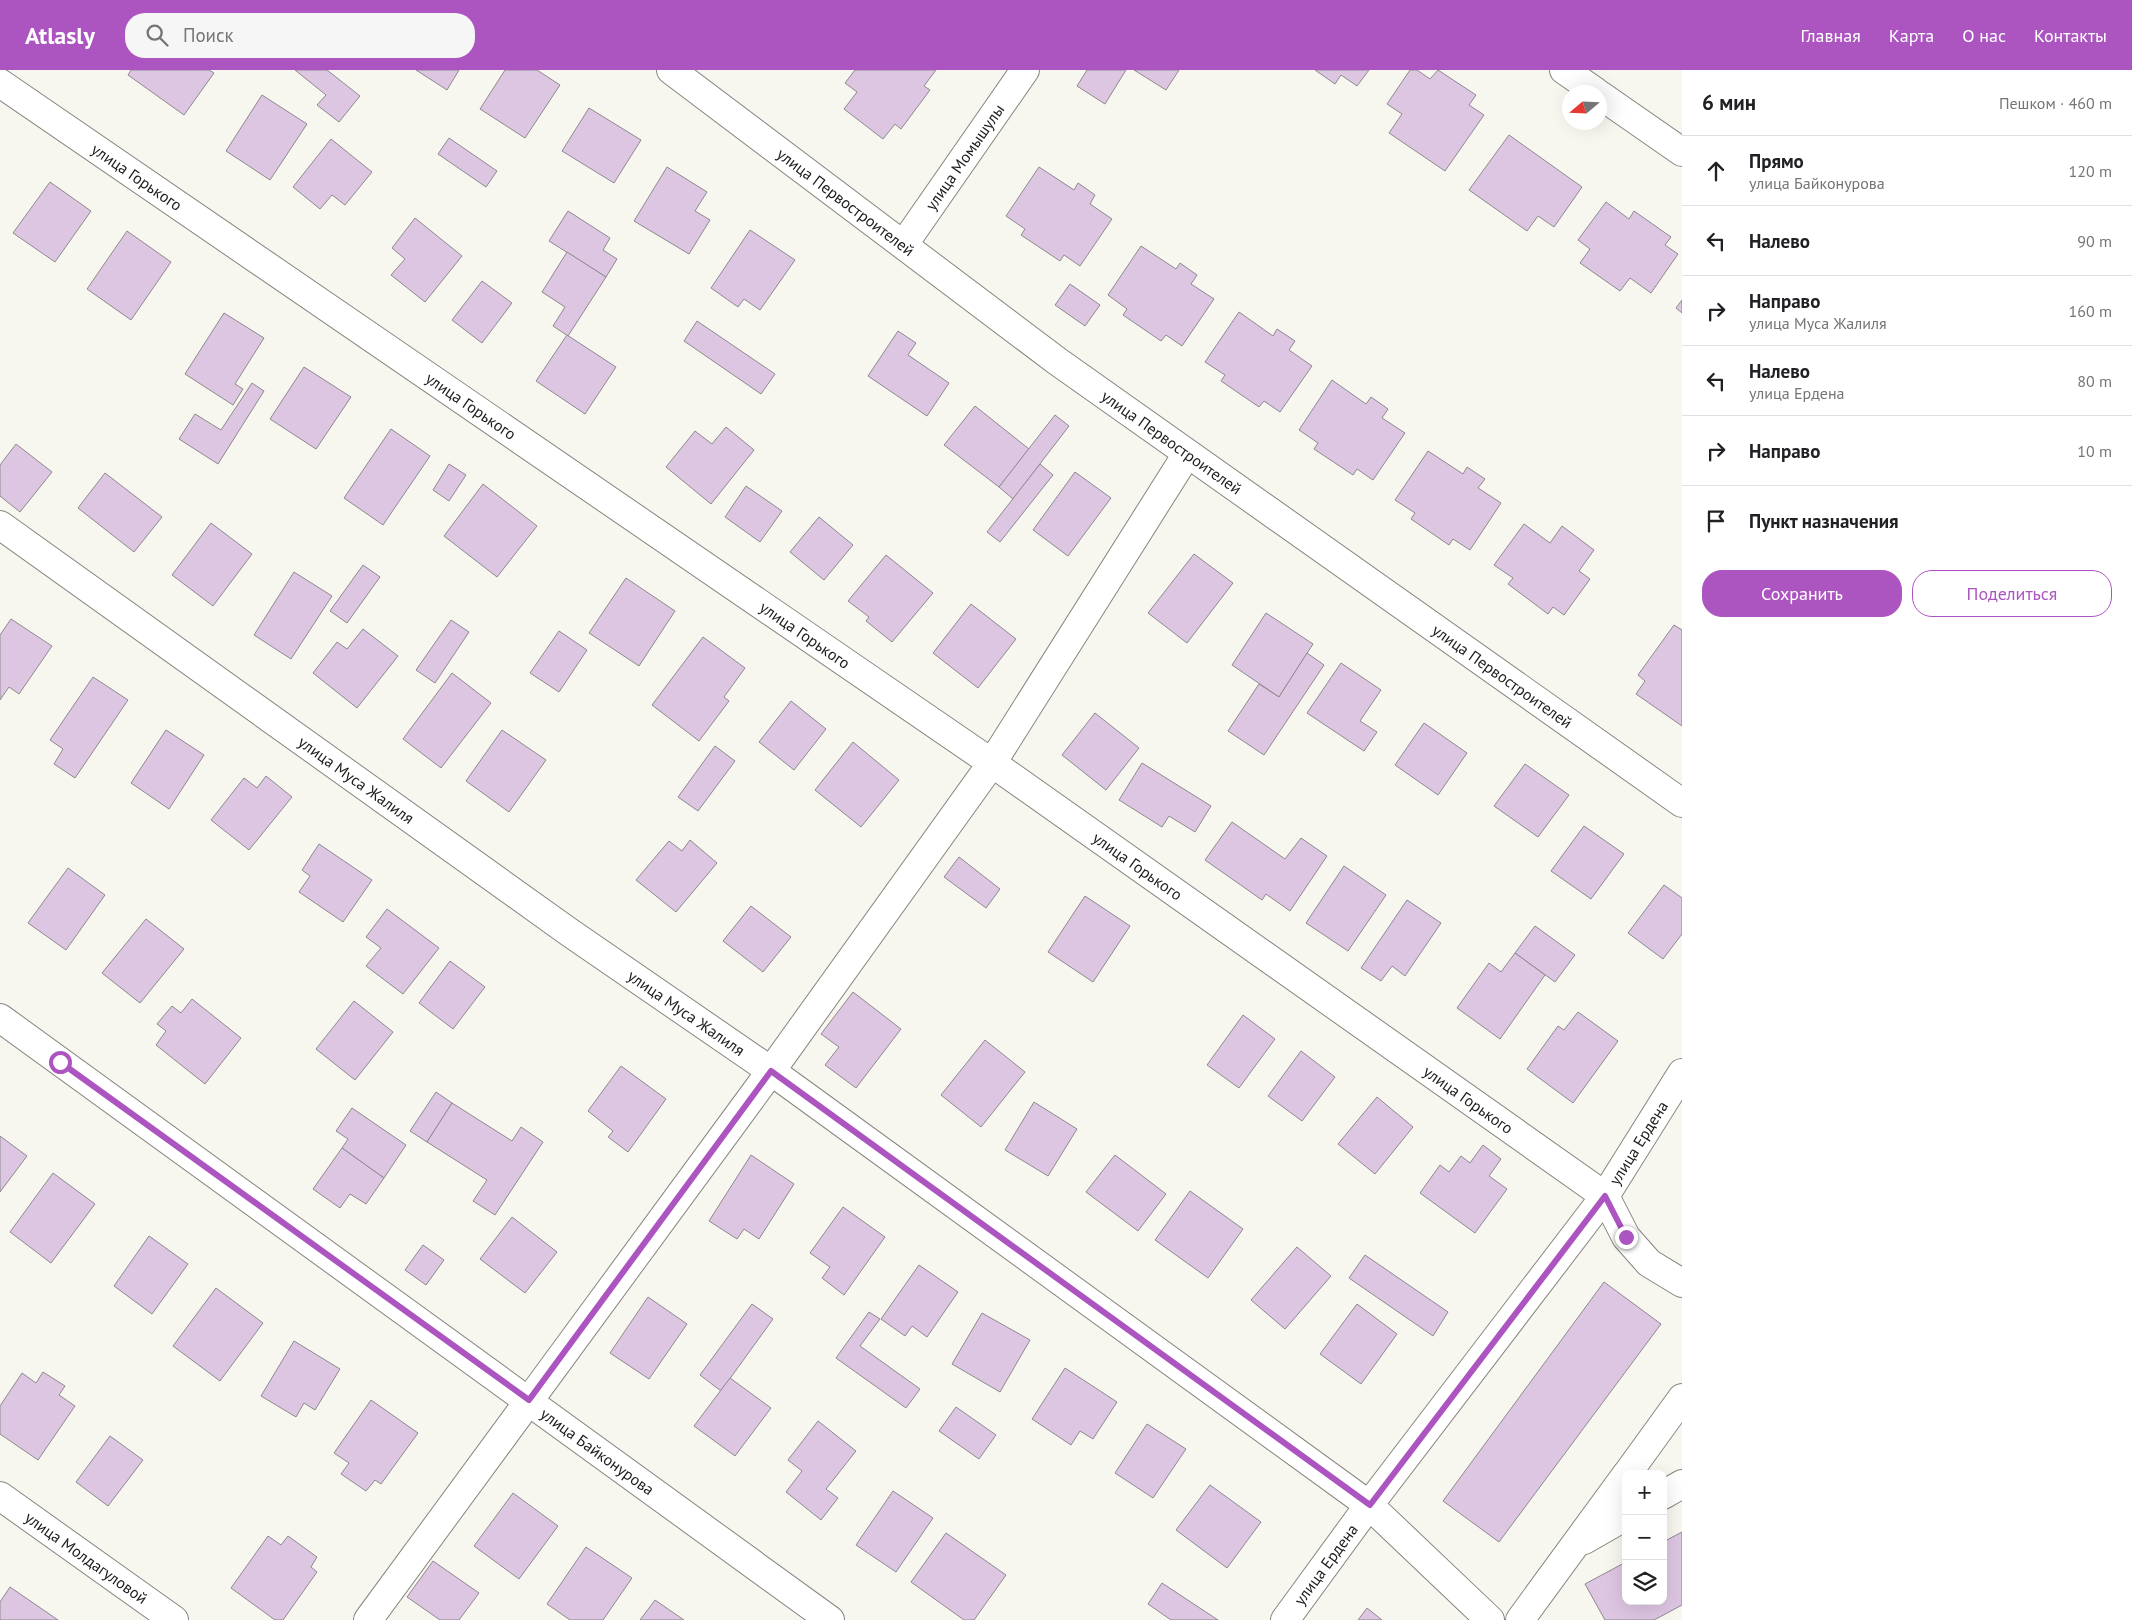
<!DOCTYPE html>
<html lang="ru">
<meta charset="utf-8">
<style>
:root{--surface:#fff;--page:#f6f6f6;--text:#202124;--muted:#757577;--line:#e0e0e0;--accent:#ac54c0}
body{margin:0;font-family:"PT Sans",sans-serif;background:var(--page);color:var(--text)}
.controls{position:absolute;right:15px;bottom:15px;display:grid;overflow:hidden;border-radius:10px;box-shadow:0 5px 20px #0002}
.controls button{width:45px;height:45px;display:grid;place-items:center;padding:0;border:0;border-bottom:1px solid var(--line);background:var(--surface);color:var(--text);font:25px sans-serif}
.compass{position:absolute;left:1562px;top:15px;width:45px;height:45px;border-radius:50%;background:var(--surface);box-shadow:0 5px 20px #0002;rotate:251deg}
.stop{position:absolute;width:15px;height:15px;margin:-11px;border:4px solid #ac54c0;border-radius:50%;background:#fff}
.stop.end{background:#ac54c0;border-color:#fff;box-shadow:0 1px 5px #0008}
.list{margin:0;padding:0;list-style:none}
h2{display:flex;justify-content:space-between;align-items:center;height:65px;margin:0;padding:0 20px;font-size:21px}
h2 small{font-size:16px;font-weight:400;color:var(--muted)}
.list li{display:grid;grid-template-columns:32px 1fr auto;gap:15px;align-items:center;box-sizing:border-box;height:70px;padding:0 20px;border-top:1px solid var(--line)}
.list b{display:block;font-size:19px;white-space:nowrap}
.list p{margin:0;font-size:16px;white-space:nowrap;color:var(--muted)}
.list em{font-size:16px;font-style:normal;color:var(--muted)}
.actions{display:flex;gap:10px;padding:15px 20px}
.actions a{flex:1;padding:11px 0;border:1px solid var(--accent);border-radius:20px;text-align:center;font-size:18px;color:var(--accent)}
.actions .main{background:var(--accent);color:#fff}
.icon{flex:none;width:28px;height:28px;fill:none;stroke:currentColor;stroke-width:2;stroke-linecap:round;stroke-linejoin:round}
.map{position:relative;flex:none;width:1682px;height:1550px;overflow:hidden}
header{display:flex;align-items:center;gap:30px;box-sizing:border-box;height:70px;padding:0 25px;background:var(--accent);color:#fff}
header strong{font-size:24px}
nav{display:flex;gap:28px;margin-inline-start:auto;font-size:18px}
.search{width:350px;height:45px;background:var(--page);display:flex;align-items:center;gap:12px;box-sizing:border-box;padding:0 18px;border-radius:20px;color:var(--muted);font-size:19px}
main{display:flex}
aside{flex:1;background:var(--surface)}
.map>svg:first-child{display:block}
.building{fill:#ddc6e2;stroke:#8e898f}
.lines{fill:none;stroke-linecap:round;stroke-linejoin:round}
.minor-casing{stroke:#86857e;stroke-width:30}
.tertiary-casing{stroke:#86857e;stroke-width:30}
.minor{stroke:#fff;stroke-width:28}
.tertiary{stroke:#fff;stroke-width:28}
.route{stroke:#ac54c0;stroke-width:6}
.labels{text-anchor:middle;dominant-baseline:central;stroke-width:4.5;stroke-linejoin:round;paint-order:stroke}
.street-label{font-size:16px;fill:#1c1c19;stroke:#f7f6ef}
</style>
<header>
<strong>Atlasly</strong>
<div class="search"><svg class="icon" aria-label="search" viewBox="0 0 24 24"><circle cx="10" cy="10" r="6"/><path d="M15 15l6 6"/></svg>Поиск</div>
<nav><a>Главная</a><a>Карта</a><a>О нас</a><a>Контакты</a></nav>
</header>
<main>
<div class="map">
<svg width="1682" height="1550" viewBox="0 0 1682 1550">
<rect width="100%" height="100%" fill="#f7f6ef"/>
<g class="building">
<path d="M131 0H209L214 3 184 45 128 5Z"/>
<path d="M295 0H327L360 26 339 52 317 35 326 25Z"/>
<path d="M416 0H459L447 20Z"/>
<path d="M505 0H537L560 15 525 68 480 39Z"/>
<path d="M855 0H936L924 16 930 20 901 59 895 54 883 69 844 39 857 22 845 13Z"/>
<path d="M1087 0H1126L1105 34 1077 16Z"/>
<path d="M1134 0H1179L1166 20Z"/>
<path d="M1315 0H1369L1357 16 1341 5 1335 14Z"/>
<path d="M1410 0H1417L1430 9 1438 0 1476 25 1469 35 1484 45 1445 101 1389 63 1402 44 1387 34Z"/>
<path d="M262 25 307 54 270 110 226 81Z"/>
<path d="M589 38 641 70 614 113 562 81Z"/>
<path d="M1509 65 1582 117 1554 157 1538 146 1527 161 1469 120Z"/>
<path d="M449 68 497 101 486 117 438 84Z"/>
<path d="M331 69 372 102 345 135 332 125 320 139 293 117Z"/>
<path d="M667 97 707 122 695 141 710 150 689 184 634 151Z"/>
<path d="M1039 97 1074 120 1078 113 1095 125 1090 134 1112 149 1080 196 1064 185 1060 191 1021 165 1025 159 1006 146Z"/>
<path d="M50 112 91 141 55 192 13 163Z"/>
<path d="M1606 132 1629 149 1634 141 1671 167 1665 175 1678 184 1651 223 1630 208 1620 221 1580 193 1590 179 1578 170Z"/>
<path d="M568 141 610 168 603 180 617 189 606 207 549 171Z"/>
<path d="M415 148 462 186 425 232 391 205 405 189 392 178Z"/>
<path d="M750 160 795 190 760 240 744 229 738 237 711 218Z"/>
<path d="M127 161 171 192 131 250 87 219Z"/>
<path d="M1141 176 1176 199 1180 193 1197 205 1191 214 1214 229 1182 276 1166 265 1161 271 1123 245 1127 239 1108 225Z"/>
<path d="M567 182 606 207 568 266 553 256 565 237 542 222Z"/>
<path d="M482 211 512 233 482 273 452 250Z"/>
<path d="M1070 214 1100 235 1085 256 1055 235Z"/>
<path d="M1682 230V243L1676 238Z"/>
<path d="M1239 242 1273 266 1277 259 1295 271 1289 280 1312 296 1280 342 1264 331 1259 337 1221 311 1225 305 1205 292Z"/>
<path d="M224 243 264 268 235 314 243 319 233 335 185 304Z"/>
<path d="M697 251 775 304 761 324 684 271Z"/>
<path d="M898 261 916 273 908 285 949 313 927 346 868 306Z"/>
<path d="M567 265 616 297 585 344 536 311Z"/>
<path d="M304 297 351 327 316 379 270 349Z"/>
<path d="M1332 310 1366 334 1371 327 1388 339 1382 348 1405 363 1373 410 1357 399 1353 405 1314 379 1318 373 1299 360Z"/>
<path d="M252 313 264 321 218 394 179 369 195 344 221 360Z"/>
<path d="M975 336 1029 379 999 417 944 375Z"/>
<path d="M1055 345 1069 356 1013 429 999 417Z"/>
<path d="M726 357 754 380 711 434 666 397 695 361 712 374Z"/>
<path d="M391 359 430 386 383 455 344 428Z"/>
<path d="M16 374 52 402 20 442 0 426V395Z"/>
<path d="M1428 381 1463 404 1467 397 1485 409 1478 418 1501 433 1470 480 1453 469 1449 475 1411 449 1415 443 1395 430Z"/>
<path d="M449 394 466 405 449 431 433 420Z"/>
<path d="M1040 394 1053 405 1000 472 987 462Z"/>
<path d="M1075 402 1111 428 1068 486 1033 460Z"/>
<path d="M105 403 162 447 134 482 78 438Z"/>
<path d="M483 414 537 456 497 507 444 466Z"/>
<path d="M746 416 782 441 760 472 725 447Z"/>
<path d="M819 447 853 475 824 510 790 482Z"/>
<path d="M211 453 252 484 213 536 172 505Z"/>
<path d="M1524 454 1550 473 1562 456 1594 480 1579 501 1590 509 1564 545 1553 537 1548 544 1508 514 1513 508 1494 495Z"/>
<path d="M1194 484 1233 513 1187 573 1148 543Z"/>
<path d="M886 485 933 523 892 572 866 551 869 547 848 531Z"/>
<path d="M363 495 380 507 347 553 330 541Z"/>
<path d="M294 502 332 526 291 589 254 565Z"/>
<path d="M626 508 675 541 639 596 589 563Z"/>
<path d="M971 534 1016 569 978 618 933 583Z"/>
<path d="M1266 543 1313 574 1279 627 1232 595Z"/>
<path d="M11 549 52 576 19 624 9 617 0 630V565Z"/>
<path d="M451 550 469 562 435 613 416 600Z"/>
<path d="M1674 555 1682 560V656L1636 624 1645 611 1638 605Z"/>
<path d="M363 559 398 586 357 638 313 603 337 572 347 579Z"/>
<path d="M559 561 587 580 559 622 530 603Z"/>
<path d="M703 567 745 598 724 627 729 631 699 671 652 635Z"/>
<path d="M1307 583 1324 595 1264 685 1228 661 1259 614 1279 627Z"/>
<path d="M1341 593 1381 620 1360 651 1377 662 1364 681 1307 643Z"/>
<path d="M452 603 491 633 441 698 403 669Z"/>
<path d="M93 607 128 630 75 708 54 694 63 679 50 670Z"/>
<path d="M791 631 826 659 794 700 759 672Z"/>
<path d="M1095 643 1139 678 1106 720 1062 685Z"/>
<path d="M1424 653 1467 683 1438 725 1395 695Z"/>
<path d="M166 660 204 685 169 739 131 713Z"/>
<path d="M502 660 546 690 509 742 466 711Z"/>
<path d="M853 672 899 710 861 757 815 720Z"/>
<path d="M715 676 735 691 698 741 678 727Z"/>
<path d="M1142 693 1211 736 1195 762 1169 746 1162 757 1119 730Z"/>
<path d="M1525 694 1569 725 1538 767 1494 736Z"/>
<path d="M266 706 292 727 249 780 211 750 244 708 257 718Z"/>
<path d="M1232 752 1285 789 1301 768 1327 786 1290 841 1266 824 1262 830 1205 790Z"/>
<path d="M1584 756 1624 784 1591 829 1551 801Z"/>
<path d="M690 770 717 793 676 842 636 810 669 771 682 781Z"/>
<path d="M319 774 372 810 343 852 299 822 310 806 302 800Z"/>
<path d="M959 787 1000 819 986 838 944 807Z"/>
<path d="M1344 796 1386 825 1348 881 1306 853Z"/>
<path d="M68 798 105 825 66 880 28 853Z"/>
<path d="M1664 815 1682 828V864L1663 889 1628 863Z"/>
<path d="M1085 826 1130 856 1093 912 1048 882Z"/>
<path d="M1407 830 1441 853 1405 906 1392 896 1381 911 1361 898Z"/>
<path d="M751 836 791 867 763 902 723 871Z"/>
<path d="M387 839 439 878 403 924 366 896 381 878 366 867Z"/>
<path d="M146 849 184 879 140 933 102 903Z"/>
<path d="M1535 856 1575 885 1555 912 1515 883Z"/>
<path d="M1515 883 1545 905 1500 969 1457 938 1489 893 1501 902Z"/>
<path d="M450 891 485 917 453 959 419 933Z"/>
<path d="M853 922 901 959 856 1018 825 995 839 977 821 964Z"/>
<path d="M192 929 241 968 205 1014 156 975 166 961 157 954 172 936 181 943Z"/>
<path d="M354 931 393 962 355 1010 316 979Z"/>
<path d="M1578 942 1618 971 1573 1033 1527 999 1558 956 1564 960Z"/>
<path d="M1243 945 1275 969 1239 1018 1207 995Z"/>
<path d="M985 970 1025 1002 981 1057 941 1025Z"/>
<path d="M1301 981 1335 1007 1302 1051 1268 1026Z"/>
<path d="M621 996 666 1029 628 1082 608 1067 613 1061 588 1041Z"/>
<path d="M436 1022 452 1033 427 1072 410 1061Z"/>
<path d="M1377 1027 1413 1057 1375 1104 1338 1074Z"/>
<path d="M1034 1032 1077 1059 1048 1106 1005 1080Z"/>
<path d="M452 1033 512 1071 521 1057 543 1072 495 1145 473 1131 487 1110 427 1072Z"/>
<path d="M352 1038 406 1075 384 1108 342 1078 348 1069 336 1061Z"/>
<path d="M0 1066 27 1086 0 1122Z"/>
<path d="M1483 1075 1501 1089 1489 1106 1507 1119 1475 1163 1420 1123 1440 1095 1449 1102 1461 1086 1470 1093Z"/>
<path d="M342 1078 384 1108 366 1134 350 1124 340 1138 313 1119Z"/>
<path d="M751 1085 794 1114 759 1169 744 1159 737 1169 709 1151Z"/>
<path d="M1115 1085 1166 1124 1138 1161 1086 1122Z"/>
<path d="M53 1103 95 1134 51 1193 10 1162Z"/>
<path d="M1190 1121 1243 1159 1208 1208 1155 1170Z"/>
<path d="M843 1137 885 1167 844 1225 822 1208 830 1197 810 1183Z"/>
<path d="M512 1147 557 1182 525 1223 480 1189Z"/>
<path d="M149 1166 188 1194 152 1244 114 1216Z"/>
<path d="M423 1175 444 1190 426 1215 405 1200Z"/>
<path d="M1297 1177 1331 1206 1285 1259 1251 1230Z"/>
<path d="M1365 1185 1448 1242 1433 1266 1349 1208Z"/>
<path d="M919 1195 958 1222 927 1267 912 1256 905 1266 881 1249Z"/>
<path d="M1604 1212 1661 1254 1499 1472 1443 1431Z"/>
<path d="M216 1218 263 1253 220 1311 173 1276Z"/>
<path d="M648 1227 687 1254 649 1309 610 1283Z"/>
<path d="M752 1234 773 1249 721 1321 700 1305Z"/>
<path d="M1357 1234 1397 1264 1361 1314 1320 1284Z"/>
<path d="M869 1242 880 1249 860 1276 920 1319 906 1338 836 1288Z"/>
<path d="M982 1243 1030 1270 1000 1322 952 1294Z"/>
<path d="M294 1271 340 1299 315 1340 304 1333 296 1347 261 1326Z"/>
<path d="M1065 1298 1117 1332 1093 1369 1080 1361 1071 1375 1032 1349Z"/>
<path d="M43 1302 65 1316 59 1325 75 1336 38 1390 0 1364V1336L22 1303 36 1313Z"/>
<path d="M730 1308 771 1338 735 1386 694 1356Z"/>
<path d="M371 1330 418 1363 381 1414 375 1410 366 1421 341 1404 349 1393 334 1383Z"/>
<path d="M956 1337 996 1365 979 1389 939 1361Z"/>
<path d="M818 1351 856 1381 826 1419 838 1428 821 1450 786 1422 802 1401 788 1390Z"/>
<path d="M1147 1354 1186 1379 1153 1428 1115 1403Z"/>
<path d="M110 1366 143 1390 108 1436 76 1412Z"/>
<path d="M1210 1415 1261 1452 1227 1498 1176 1460Z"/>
<path d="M893 1421 933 1448 896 1502 856 1475Z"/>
<path d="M513 1423 558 1456 519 1509 474 1476Z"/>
<path d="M1682 1462V1535L1654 1550H1605L1585 1514 1626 1492V1531H1663V1472Z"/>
<path d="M946 1463 1006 1505 974 1550H964L911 1512Z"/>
<path d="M268 1466 281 1475 288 1466 317 1487 311 1497 317 1502 283 1550H275L231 1518Z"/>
<path d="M586 1477 632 1508 603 1550H570L547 1534Z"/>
<path d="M433 1491 479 1523 459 1550H440L407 1527Z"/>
<path d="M1162 1513 1218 1550H1171L1148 1534Z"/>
<path d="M10 1517 58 1550H0V1532Z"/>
<path d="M655 1530 684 1550H640Z"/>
<path d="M1367 1538 1382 1550H1358Z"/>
</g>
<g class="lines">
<g class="minor-casing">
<g id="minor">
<path id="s1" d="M671 0 1057 291 1682 733"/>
<path d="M1564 0 1596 22"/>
<path id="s2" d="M0 13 992 693 1605 1126 1626 1167 1649 1193 1682 1213"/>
<path d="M1600 25 1682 82"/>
<path id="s3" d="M904 174 1025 0"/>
<path id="s4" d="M0 455 569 862 771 1001 1369 1435 1490 1550"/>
<path id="s5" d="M0 948 830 1550"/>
<path d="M1627 1404 1682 1328"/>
<path d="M1663 1425 1682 1414"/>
<path id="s6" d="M0 1426 174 1550"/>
<path d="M1584 1470 1626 1446"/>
<path d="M368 1550 771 1001 992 693 1187 384"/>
<path d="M1520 1550 1626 1405"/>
</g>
</g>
<g class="tertiary-casing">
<g id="tertiary">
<path id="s7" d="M1285 1550 1369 1435 1605 1126 1682 1003"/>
</g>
</g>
<use href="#minor" class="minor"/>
<use href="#tertiary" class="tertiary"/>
</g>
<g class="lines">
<path class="route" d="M60 992 529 1330 771 1001 1370 1435 1605 1126 1626 1167"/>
</g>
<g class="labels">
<g class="street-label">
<text stroke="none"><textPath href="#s3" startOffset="106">улица Момышулы</textPath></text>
<text stroke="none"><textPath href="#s2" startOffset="166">улица Горького</textPath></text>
<text stroke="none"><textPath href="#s1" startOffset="219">улица Первостроителей</textPath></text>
<text stroke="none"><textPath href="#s2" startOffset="571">улица Горького</textPath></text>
<text stroke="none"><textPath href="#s1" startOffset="624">улица Первостроителей</textPath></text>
<text stroke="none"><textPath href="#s2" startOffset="976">улица Горького</textPath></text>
<text stroke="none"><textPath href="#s1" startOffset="1029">улица Первостроителей</textPath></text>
<text stroke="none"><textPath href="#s4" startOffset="438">улица Муса Жалиля</textPath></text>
<text stroke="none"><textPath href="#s2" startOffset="1381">улица Горького</textPath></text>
<text stroke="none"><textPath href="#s4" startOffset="842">улица Муса Жалиля</textPath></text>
<text stroke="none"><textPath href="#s2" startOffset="1786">улица Горького</textPath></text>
<text stroke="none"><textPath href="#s7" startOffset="594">улица Ердена</textPath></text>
<text stroke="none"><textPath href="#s5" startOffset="738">улица Байконурова</textPath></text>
<text stroke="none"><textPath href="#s6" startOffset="106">улица Молдагуловой</textPath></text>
<text stroke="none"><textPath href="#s7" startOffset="69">улица Ердена</textPath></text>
</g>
</g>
</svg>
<div class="controls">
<button>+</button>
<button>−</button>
<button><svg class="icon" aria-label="layers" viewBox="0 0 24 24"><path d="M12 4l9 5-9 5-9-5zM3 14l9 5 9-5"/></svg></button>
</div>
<svg class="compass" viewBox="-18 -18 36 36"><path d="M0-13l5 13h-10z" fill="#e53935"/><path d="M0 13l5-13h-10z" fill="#757577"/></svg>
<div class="stop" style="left:60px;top:992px"></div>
<div class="stop end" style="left:1626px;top:1167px"></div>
</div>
<aside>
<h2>6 мин<small>Пешком · 460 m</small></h2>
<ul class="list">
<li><svg class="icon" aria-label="ahead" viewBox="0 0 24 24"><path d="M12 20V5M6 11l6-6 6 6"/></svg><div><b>Прямо</b><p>улица Байконурова</p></div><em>120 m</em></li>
<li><svg class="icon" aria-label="left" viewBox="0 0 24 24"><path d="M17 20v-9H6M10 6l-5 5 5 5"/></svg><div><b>Налево</b></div><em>90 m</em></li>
<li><svg class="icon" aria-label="right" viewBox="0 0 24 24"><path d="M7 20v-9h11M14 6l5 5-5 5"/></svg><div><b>Направо</b><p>улица Муса Жалиля</p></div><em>160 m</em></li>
<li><svg class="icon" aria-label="left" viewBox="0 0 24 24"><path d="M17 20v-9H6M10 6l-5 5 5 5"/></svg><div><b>Налево</b><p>улица Ердена</p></div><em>80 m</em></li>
<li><svg class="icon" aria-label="right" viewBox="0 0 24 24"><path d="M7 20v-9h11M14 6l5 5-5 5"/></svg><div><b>Направо</b></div><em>10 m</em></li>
<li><svg class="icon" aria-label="arrive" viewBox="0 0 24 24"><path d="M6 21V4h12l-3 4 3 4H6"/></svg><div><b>Пункт назначения</b></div></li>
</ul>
<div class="actions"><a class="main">Сохранить</a><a>Поделиться</a></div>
</aside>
</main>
